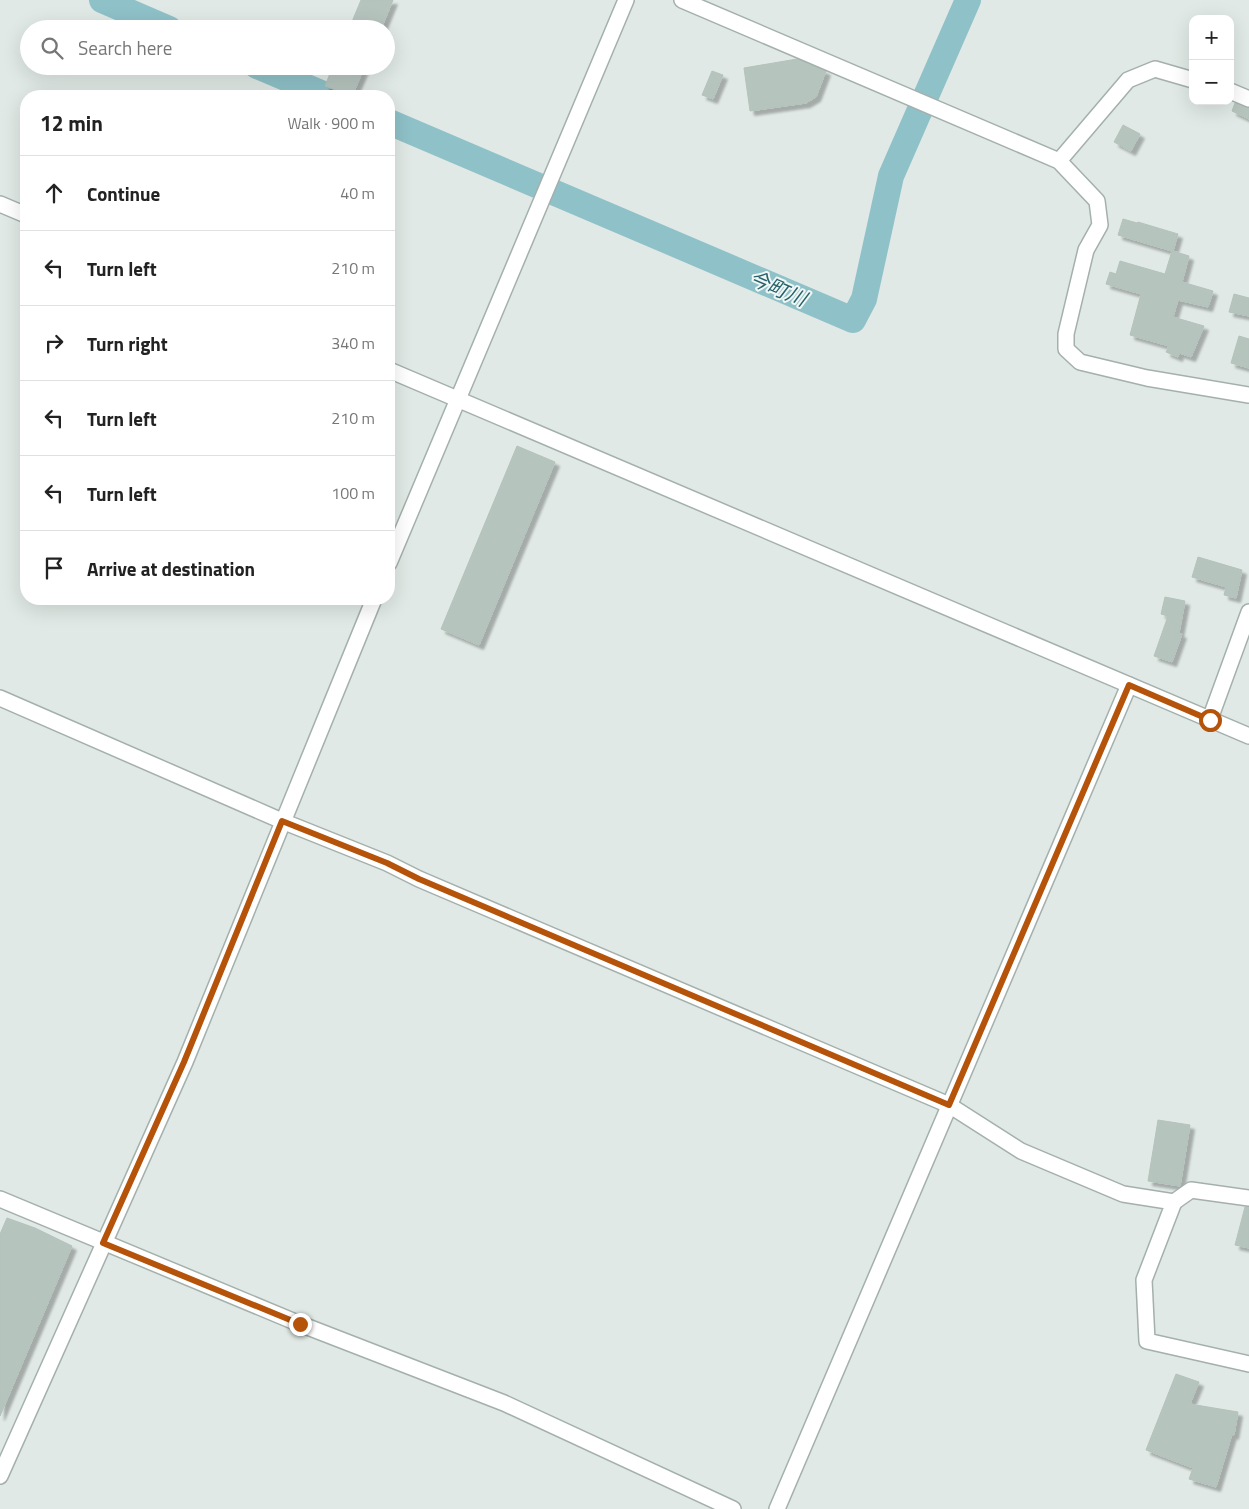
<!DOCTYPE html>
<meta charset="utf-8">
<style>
:root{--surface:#fff;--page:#f2f2f2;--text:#222;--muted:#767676;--line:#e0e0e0}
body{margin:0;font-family:"Titillium Web","Noto Sans JP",sans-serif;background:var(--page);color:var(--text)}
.controls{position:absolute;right:15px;top:15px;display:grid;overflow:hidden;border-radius:10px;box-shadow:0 5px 20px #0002}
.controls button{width:45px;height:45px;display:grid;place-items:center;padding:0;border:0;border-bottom:1px solid var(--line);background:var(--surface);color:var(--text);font:25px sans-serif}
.stop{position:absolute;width:15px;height:15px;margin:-11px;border:4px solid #b45309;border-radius:50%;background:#fff}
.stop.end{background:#b45309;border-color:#fff;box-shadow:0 1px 5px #0008}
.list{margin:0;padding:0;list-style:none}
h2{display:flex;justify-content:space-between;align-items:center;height:65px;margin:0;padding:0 20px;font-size:21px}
h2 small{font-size:16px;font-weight:400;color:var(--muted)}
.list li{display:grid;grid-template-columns:32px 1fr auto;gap:15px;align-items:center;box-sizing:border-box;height:75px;padding:0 20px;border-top:1px solid var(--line)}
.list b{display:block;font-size:19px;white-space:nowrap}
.list em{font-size:16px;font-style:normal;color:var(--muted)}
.icon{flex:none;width:28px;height:28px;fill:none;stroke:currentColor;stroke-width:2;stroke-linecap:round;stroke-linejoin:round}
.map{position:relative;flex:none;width:1249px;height:1509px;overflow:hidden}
.search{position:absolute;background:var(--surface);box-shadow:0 5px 20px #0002;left:20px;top:20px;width:375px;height:55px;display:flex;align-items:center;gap:12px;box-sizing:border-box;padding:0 18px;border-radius:28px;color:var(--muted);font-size:19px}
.panel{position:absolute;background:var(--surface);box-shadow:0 5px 20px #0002;left:20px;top:90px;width:375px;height:515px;border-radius:20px}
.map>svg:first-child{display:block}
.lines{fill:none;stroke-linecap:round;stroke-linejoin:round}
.river{stroke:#8fc1c8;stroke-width:26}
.building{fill:#b6c4be;stroke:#b4c2bc;filter:url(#shadow)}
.minor-casing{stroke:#a4b0ac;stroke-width:18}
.minor{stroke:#fff;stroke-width:15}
.route{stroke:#b45309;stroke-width:6}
.labels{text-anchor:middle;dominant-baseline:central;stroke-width:4;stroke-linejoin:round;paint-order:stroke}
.water-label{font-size:20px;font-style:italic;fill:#25626c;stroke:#f0f6f3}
</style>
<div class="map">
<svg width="1249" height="1509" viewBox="0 0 1249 1509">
<defs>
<filter id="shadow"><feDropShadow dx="4.5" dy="4.5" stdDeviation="1" flood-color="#0004"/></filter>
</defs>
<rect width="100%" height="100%" fill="#e0e9e5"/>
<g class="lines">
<g class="river">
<path d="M102 0 169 29"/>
<path d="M257 66 328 96"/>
<path d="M389 122 853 320 864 299 891 176 968 0"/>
</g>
</g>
<g class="building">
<path d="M361 0H393L381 29H349Z"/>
<path d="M797 59 826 71 816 97 806 103 750 111 744 68Z"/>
<path d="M333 66H365L352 96 325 86Z"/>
<path d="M712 71 723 75 713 99 702 95Z"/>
<path d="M1235 103 1249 108V119L1232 111Z"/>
<path d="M1123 125 1140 134 1131 151 1114 142Z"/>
<path d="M1123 219 1137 223 1138 222 1178 234 1173 251 1189 256 1182 282 1213 291 1208 307 1178 300 1173 317 1204 326 1191 357 1179 353 1178 357 1166 352 1169 346 1130 335 1141 294 1106 284 1110 272 1116 274 1120 261 1165 274 1172 251 1118 235Z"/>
<path d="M1234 294 1249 298V316L1229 312Z"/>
<path d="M1239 336 1249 339V368L1231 363Z"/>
<path d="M517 446 555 462 479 645 441 629Z"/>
<path d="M1198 557 1242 570 1236 598 1224 595 1226 587 1192 577Z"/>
<path d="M1165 597 1185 601 1179 633 1182 634 1172 662 1154 656 1168 616 1161 614Z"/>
<path d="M1158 1120 1190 1125 1180 1186 1148 1181Z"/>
<path d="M1245 1207H1249V1248L1235 1245Z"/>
<path d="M7 1218 35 1228 72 1246 0 1416V1234Z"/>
<path d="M1176 1374 1199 1382 1190 1404 1238 1412 1234 1435 1232 1434 1216 1487 1189 1479 1193 1468 1146 1450Z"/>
</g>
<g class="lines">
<g class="minor-casing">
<g id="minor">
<path d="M682 0 1059 161 1097 201 1100 225 1086 250 1066 334V349L1080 362 1147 378 1249 395"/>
<path d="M1230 91 1249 99"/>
<path d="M1059 161 1128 80 1155 69 1193 80"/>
<path d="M0 204 26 215"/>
<path d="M389 370 1249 736"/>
<path d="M389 563 626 0"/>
<path d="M0 698 282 821 387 863 419 879 949 1105 1021 1151 1123 1194 1174 1202 1144 1280 1147 1341 1249 1364"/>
<path d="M1210 719 1249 612"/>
<path d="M0 1199 300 1324 504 1403 733 1509"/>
<path d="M1174 1202 1191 1190 1249 1198"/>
<path d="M0 1476 185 1062 374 599"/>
<path d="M777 1509 1129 685"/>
</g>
</g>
<use href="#minor" class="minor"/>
</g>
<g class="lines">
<path class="route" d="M300 1324 103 1243 184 1062 282 821 387 863 419 879 949 1105 1129 685 1210 720"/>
</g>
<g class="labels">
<g class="water-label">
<text transform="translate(778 288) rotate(23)">今町川</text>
</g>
</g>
</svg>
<div class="controls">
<button>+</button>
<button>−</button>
</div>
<div class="stop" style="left:1210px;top:720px"></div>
<div class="stop end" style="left:300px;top:1324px"></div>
<div class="search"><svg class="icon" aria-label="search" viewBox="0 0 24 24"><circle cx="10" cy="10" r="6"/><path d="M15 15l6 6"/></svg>Search here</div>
<section class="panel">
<h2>12 min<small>Walk · 900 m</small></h2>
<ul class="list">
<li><svg class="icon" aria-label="ahead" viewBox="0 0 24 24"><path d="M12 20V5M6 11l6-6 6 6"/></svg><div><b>Continue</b></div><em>40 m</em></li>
<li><svg class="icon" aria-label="left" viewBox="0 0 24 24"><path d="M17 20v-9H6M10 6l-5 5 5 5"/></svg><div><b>Turn left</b></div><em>210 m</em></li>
<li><svg class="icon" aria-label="right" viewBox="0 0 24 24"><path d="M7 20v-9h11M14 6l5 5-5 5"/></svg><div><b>Turn right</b></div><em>340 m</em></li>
<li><svg class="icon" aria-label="left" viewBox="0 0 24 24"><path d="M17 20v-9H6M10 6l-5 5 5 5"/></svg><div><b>Turn left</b></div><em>210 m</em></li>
<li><svg class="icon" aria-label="left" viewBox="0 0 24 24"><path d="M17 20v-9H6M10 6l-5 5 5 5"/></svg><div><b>Turn left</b></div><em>100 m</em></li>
<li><svg class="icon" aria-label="arrive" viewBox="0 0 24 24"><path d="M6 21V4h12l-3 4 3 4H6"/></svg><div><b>Arrive at destination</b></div></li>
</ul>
</section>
</div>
